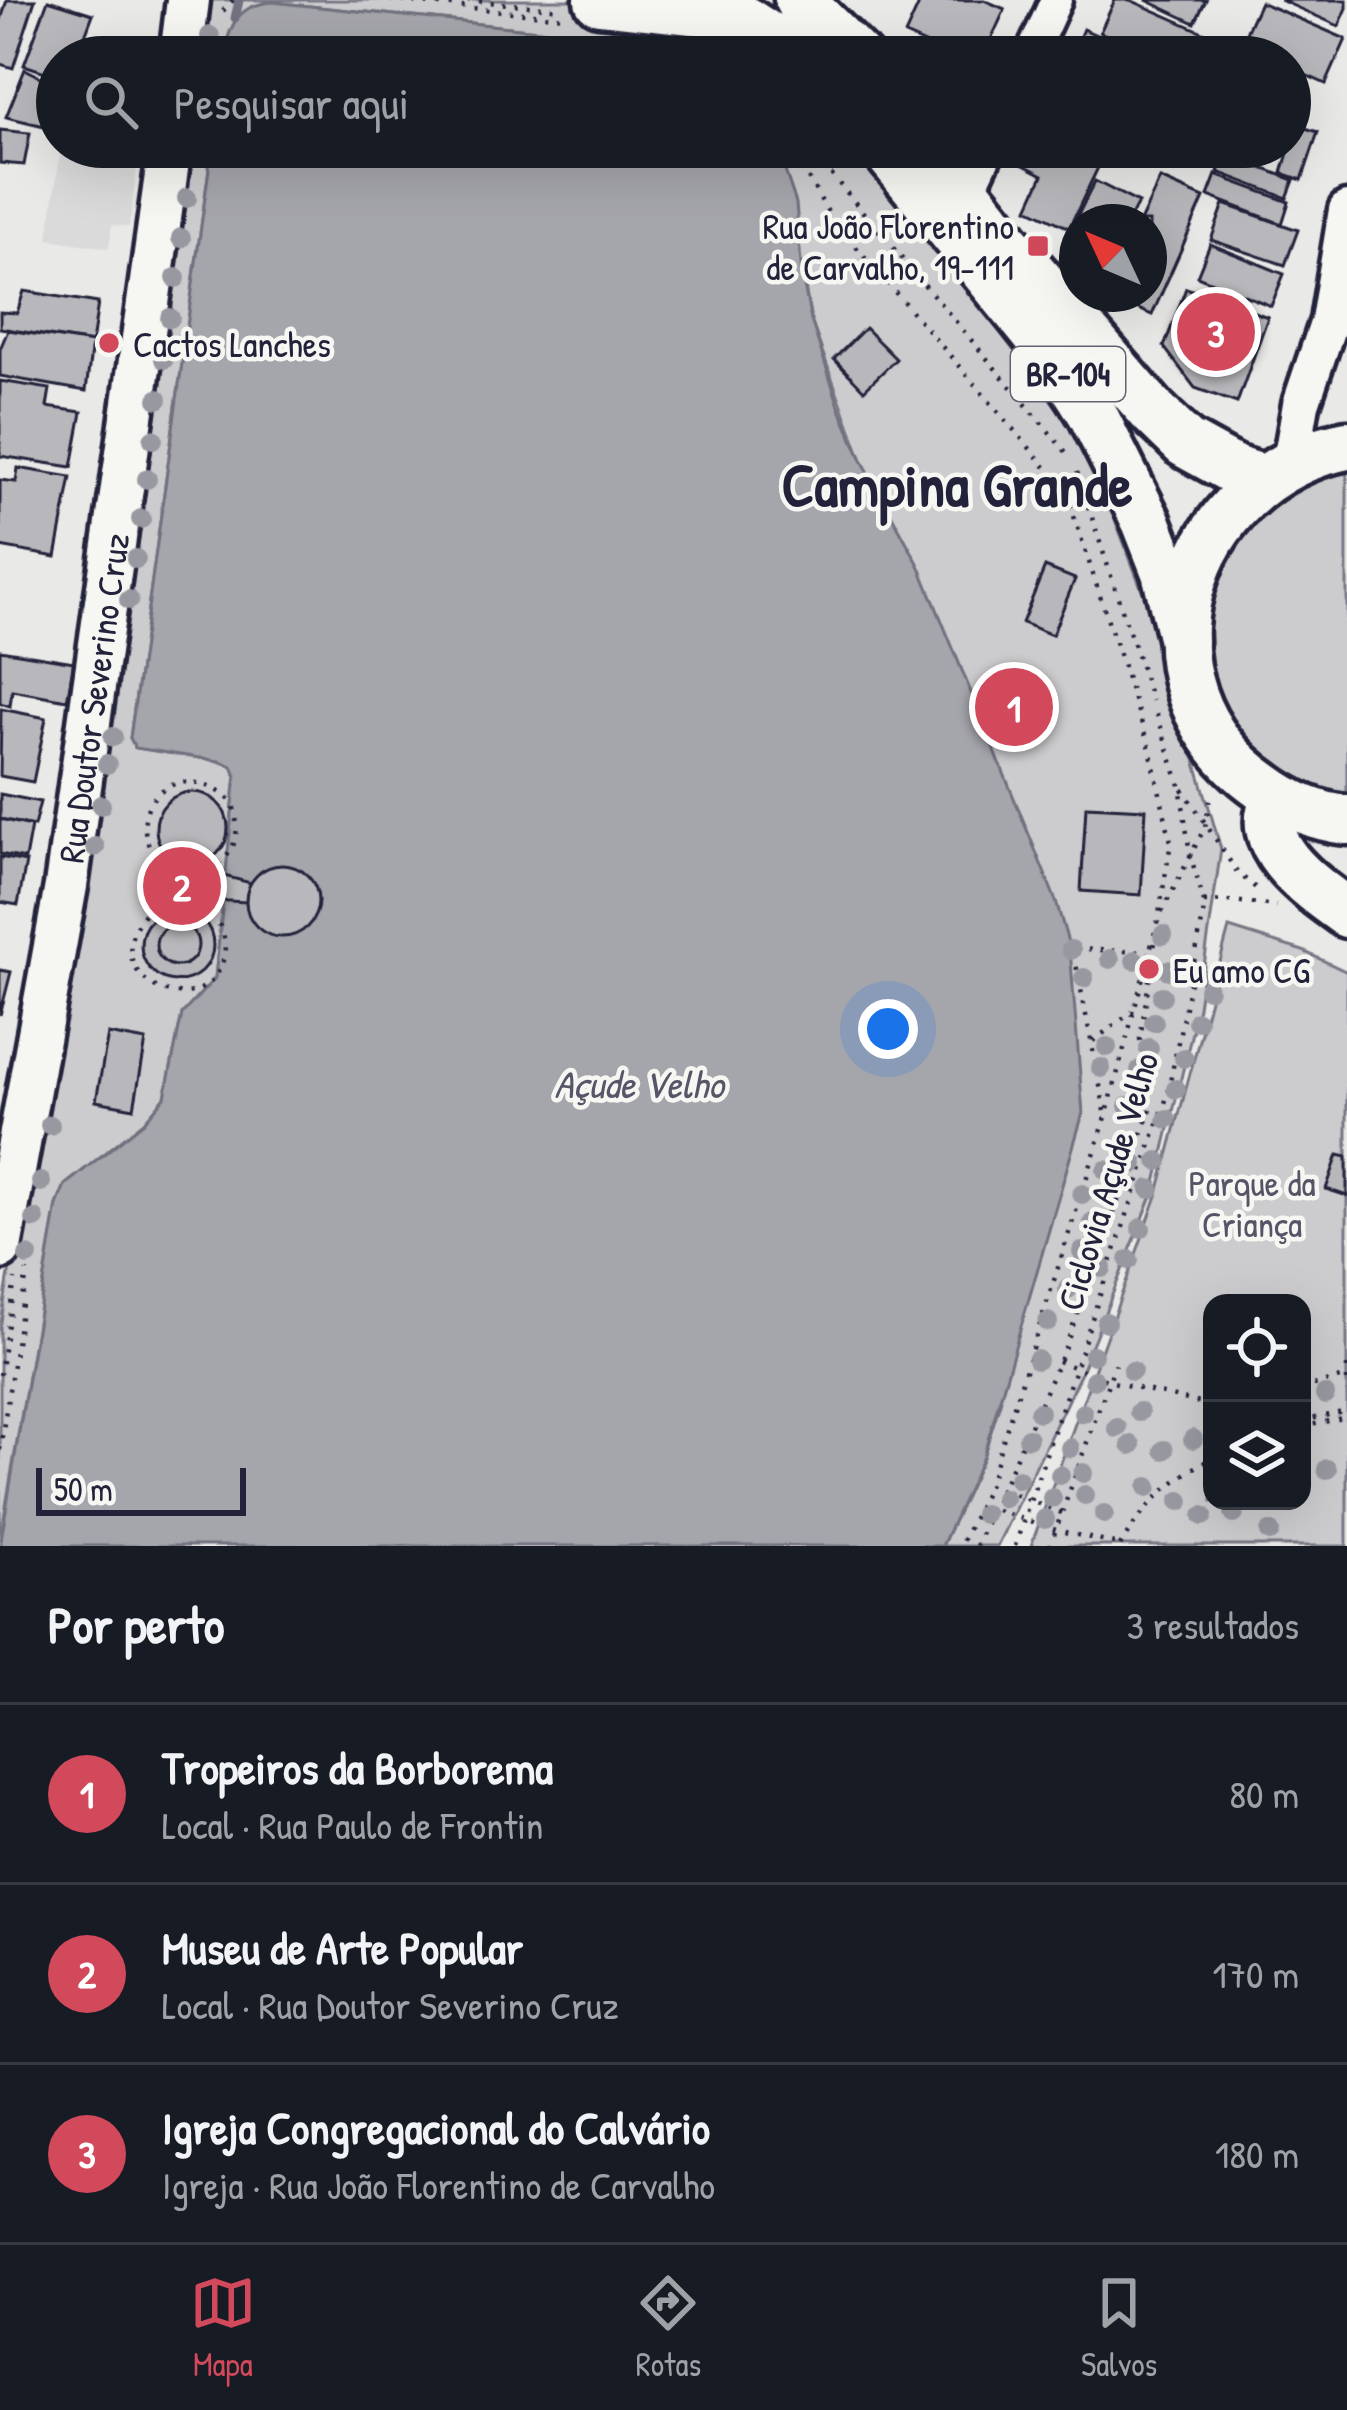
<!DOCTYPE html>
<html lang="pt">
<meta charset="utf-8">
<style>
:root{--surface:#171b24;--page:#242831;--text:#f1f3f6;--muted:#9ea1a6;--line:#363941;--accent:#d1495b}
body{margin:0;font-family:"Patrick Hand",sans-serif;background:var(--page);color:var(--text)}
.controls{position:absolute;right:36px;bottom:36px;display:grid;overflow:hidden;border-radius:24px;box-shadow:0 12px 48px #0002}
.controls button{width:108px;height:108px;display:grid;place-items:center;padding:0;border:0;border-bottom:3px solid var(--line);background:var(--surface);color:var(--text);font:60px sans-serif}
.compass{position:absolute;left:1059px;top:204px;width:108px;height:108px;border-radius:50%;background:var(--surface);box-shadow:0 12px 48px #0002;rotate:314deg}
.scale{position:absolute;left:36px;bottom:30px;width:210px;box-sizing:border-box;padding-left:12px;border:6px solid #22223b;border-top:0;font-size:33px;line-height:42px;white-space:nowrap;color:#22223b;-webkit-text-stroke:9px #f6f6f2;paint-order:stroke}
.you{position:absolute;left:888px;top:1029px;width:42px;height:42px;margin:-30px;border:9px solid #fff;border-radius:50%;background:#1a73e8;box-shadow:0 0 0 18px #1a73e833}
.badge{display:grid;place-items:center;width:78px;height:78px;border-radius:50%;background:var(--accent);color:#fff;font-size:39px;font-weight:700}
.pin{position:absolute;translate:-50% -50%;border:6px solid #fff;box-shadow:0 3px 12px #0006}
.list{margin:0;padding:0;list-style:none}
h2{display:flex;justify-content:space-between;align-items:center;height:156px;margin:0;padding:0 48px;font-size:51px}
h2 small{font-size:39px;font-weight:400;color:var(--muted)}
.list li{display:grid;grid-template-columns:78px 1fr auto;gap:36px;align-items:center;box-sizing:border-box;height:180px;padding:0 48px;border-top:3px solid var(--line)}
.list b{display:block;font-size:45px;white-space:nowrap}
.list p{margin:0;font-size:39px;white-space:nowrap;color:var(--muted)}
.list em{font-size:39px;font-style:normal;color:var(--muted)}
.icon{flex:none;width:66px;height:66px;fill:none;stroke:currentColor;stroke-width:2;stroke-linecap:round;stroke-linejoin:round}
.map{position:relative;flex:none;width:1347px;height:1546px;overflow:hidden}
.search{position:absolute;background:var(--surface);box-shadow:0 12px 48px #0002;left:36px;right:36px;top:36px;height:132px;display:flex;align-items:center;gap:30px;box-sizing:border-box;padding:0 42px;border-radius:66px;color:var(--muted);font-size:45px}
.sheet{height:696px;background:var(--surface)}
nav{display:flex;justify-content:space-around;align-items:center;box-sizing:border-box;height:168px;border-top:3px solid var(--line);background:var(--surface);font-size:33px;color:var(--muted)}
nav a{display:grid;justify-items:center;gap:6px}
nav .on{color:var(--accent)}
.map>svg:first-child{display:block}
.built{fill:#dadada}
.green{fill:#ccccce;stroke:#777784;stroke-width:3;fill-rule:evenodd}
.water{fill:#a5a5ac;stroke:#71717f;stroke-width:3}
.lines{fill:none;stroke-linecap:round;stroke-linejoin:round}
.stream{stroke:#71717f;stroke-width:9}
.building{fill:#b8b8bc;stroke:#22223b;stroke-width:3}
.minor-casing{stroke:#22223b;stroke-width:39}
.tertiary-casing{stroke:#22223b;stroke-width:45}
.secondary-casing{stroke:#22223b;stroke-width:51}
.primary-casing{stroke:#22223b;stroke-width:57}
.path{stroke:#22223b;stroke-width:4.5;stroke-dasharray:3 9;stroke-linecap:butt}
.minor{stroke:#f6f6f2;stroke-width:30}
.tertiary{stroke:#f6f6f2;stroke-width:36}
.secondary{stroke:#f6f6f2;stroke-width:42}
.primary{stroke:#f6f6f2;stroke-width:48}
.tree{fill:#9898a1}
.poi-dot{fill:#d1495b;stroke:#f6f6f2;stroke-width:4.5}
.labels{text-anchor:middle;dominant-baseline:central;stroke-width:9;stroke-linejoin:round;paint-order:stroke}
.shield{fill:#f6f6f2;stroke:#626272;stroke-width:3}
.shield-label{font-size:33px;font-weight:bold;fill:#22223b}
.poi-label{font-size:36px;fill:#22223b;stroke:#f6f6f2;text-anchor:start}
.street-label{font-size:36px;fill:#22223b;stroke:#f6f6f2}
.park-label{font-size:36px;fill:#555567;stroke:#f6f6f2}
.water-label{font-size:39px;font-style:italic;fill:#565668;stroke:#f6f6f2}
.town-label{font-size:60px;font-weight:bold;fill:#22223b;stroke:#f6f6f2}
</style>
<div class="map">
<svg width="1347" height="1546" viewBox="0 0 1347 1546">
<rect width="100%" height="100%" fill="#e9e9e7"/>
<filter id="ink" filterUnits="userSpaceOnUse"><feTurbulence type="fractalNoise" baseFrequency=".00833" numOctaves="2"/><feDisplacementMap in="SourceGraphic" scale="24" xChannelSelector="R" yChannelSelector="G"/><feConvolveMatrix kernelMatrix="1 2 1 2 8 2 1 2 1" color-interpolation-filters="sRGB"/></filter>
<g filter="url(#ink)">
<path class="built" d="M61 147H140L129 227 112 225 109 248 48 239Z"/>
<g class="green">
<path d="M210 0H579L719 21 753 57H713L699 47 272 2C239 5 228 27 224 57H194Z"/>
<path d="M179 147H212L130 738 136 748 219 761 232 766 236 776 215 978 182 1014 165 1097 144 1122 65 1185 57 1205 0 1541V1328L49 1033Z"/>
<path d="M777 147H831L880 173 1088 449 1158 632 1221 849 1198 1007 1154 1191 1079 1377 997 1546H942L983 1457 1001 1400 862 460 811 321 784 166Z"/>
<path d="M1347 467V803C1306 789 1276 775 1245 742 1233 729 1225 710 1218 694 1181 595 1248 490 1347 467Z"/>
<path d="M1229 928 1303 951 1347 972V1546H1031L1158 1193ZM1212 1303H1302V1501H1212Z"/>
</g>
<g class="water">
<path d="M272 2 700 47 713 57H224C229 26 237 5 272 2Z"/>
<path d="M212 147H777L796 203 802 276 811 320 840 409 862 460 919 565 1056 901 1070 949 1083 1113 983 1457 942 1546H0L57 1205 65 1185 144 1122 165 1097 182 1014 215 978 236 775 232 766 219 761 135 748 130 738Z"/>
</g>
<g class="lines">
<path class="stream" d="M235 18 239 1"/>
</g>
<g class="building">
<path d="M7 0H35L13 68 0 64V23Z"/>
<path d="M48 0 93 14 77 57H57V76L24 65Z"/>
<path d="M921 0H984L1005 9 983 57H955L905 35Z"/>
<path d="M1115 0H1130L1205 33 1194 57H1155L1100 32Z"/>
<path d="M1146 0H1206L1195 23Z"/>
<path d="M1280 0H1347V8L1339 26Z"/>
<path d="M1260 2 1346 39 1326 84 1290 68V57H1265L1249 50 1245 57H1214L1224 34 1242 41Z"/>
<path d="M1083 29 1147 57H1071Z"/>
<path d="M25 69 57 85V129L6 117Z"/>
<path d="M1290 123 1318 132 1302 180 1282 173 1288 153 1270 147H1290Z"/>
<path d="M0 130 30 133 24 165 0 163Z"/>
<path d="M1030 147H1093L1105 153 1069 228 1028 208 1043 175 1022 164Z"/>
<path d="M1104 147H1165L1155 170Z"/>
<path d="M1225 154 1294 180 1287 198 1218 172Z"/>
<path d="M1216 175 1289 202 1282 224 1208 196Z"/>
<path d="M1160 179 1204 198 1152 315 1107 295 1149 294V222H1140Z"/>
<path d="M1095 181 1138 203 1128 222H1077V254L1062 247Z"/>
<path d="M1224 204 1298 230 1285 265 1211 240Z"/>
<path d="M1210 244 1284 274 1271 306 1197 276Z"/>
<path d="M1186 288 1268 317 1237 403 1195 388 1164 347Z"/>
<path d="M24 291 98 303 92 343 0 328V312L17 313Z"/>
<path d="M865 328 896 359 864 390 834 359Z"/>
<path d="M8 330 92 343 86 391 0 376V349Z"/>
<path d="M0 381 50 389 47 407 82 412 72 467 0 456Z"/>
<path d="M18 468 71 477 56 557 0 547V480L16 482Z"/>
<path d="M1045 567 1075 579 1052 635 1022 623Z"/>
<path d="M0 650 74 662 67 700 12 690 10 706 0 703Z"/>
<path d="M1 709 46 718 33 782 0 776Z"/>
<circle cx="192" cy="828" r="36"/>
<path d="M0 794 40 802 34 826 0 819Z"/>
<path d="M1086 806 1146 809 1141 895 1081 891Z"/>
<path d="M0 819 31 826 25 859 0 854Z"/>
<path d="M169 856 187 863 202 862 216 874 251 883 246 902 211 900 196 915 168 910Z"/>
<path d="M0 857 26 862 18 905 0 902Z"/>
<circle cx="282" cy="901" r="36"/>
<circle cx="177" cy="945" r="36"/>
<circle cx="177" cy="945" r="21"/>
<path d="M0 970 11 972 0 1015Z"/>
<path d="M108 1034 146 1041 134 1108 96 1101Z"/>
<path d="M1338 1155 1347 1157V1196L1326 1189Z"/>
</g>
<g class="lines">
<g class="minor-casing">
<g id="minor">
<path d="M1030 57 1056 0"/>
<path d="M968 194 990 147"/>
</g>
</g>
<g class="tertiary-casing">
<path id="tertiary" d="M1291 462 1301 404 1329 321 1347 210"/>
</g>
<g class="secondary-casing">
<g id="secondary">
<path d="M181 57 188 0"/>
<path id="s1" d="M0 1248 66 886 170 147"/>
</g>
</g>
<g class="primary-casing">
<g id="primary">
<path d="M599 0 736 15 800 57"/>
<path d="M799 0 857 57"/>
<path d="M884 147 1063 367 1092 413 1146 521 1166 572 1183 640"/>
<path d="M930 147 1009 246 1153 412 1185 443 1234 470 1262 479"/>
<path d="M1347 445C1182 477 1119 686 1263 786 1287 804 1317 817 1347 820"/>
<path d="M1277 797C1248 844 1312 888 1347 913"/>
</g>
</g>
<g class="path">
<path d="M390 0 564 17"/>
<path d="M467 0 562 9"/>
<path d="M223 11 233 0"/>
<path d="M790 147 832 219 1058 481 1071 507 1150 749 1171 842 1158 920 1106 1117 989 1484 960 1546"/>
<path d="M808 147 1066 452"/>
<path d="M1077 472 1152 701"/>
<path d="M1183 789 1237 872 1258 890"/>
<path d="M154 856C120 797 186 755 233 803 241 832 237 854 210 870"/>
<path d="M1204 902 1233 901 1276 906"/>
<path d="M1162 912 1205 827 1212 791"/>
<path d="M144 914C91 982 209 1030 224 956 228 934 218 918 202 906"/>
<path d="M1093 1041 1132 1012 1143 1013"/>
<path d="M1105 1111 1073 949 1148 952"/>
<path d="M1058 1361 1109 1381 1212 1406"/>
<path d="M1347 1366V1382"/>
<path d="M0 1375 15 1279"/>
<path d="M1302 1388 1344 1377"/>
<path d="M1302 1421 1347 1411"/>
<path d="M1302 1427 1347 1417"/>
<path d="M0 1450 27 1271"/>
<path d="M1003 1490 1062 1513"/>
<path d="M996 1510 1056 1530 1123 1546"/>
<path d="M976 1546 1066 1345 1151 1109 1140 1039 1157 929"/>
<path d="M1015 1546 1167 1097 1203 917 1204 902 1190 854 1180 785 1156 712"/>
<path d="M1050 1546 1115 1364"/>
<path d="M1120 1546C1144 1506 1171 1479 1212 1458"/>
</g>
<use href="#minor" class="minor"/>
<use href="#tertiary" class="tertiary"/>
<use href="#secondary" class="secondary"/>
<use href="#primary" class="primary"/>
</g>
<g class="tree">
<circle cx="210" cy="36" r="10"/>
<circle cx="187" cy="198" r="10"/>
<circle cx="181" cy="238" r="10"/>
<circle cx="176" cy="278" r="10"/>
<circle cx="170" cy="318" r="10"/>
<circle cx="164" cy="359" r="10"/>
<circle cx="158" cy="399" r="10"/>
<circle cx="153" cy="439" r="10"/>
<circle cx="147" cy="479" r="10"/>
<circle cx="141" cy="519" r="10"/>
<circle cx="136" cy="559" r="10"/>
<circle cx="129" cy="600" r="10"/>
<circle cx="113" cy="737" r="10"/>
<circle cx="107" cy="764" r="10"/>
<circle cx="101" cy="805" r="10"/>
<circle cx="95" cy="847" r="10"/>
<circle cx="1163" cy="935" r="10"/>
<circle cx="1071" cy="950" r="10"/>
<circle cx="1110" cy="959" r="10"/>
<circle cx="1135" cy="960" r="10"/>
<circle cx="1168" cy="970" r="10"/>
<circle cx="1084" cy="978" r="10"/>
<circle cx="1208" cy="989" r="10"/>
<circle cx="1162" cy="996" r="10"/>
<circle cx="1197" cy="1021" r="10"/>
<circle cx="1154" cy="1022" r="10"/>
<circle cx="1107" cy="1047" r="10"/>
<circle cx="1149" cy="1048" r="10"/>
<circle cx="1184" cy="1058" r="10"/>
<circle cx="1101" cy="1068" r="10"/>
<circle cx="1140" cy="1070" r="10"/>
<circle cx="1176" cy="1089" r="10"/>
<circle cx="1128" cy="1106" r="10"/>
<circle cx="1167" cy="1119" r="10"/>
<circle cx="50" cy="1125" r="10"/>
<circle cx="1158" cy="1161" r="10"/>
<circle cx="1134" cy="1164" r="10"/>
<circle cx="1106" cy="1170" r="10"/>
<circle cx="41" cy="1182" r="10"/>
<circle cx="1150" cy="1189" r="10"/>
<circle cx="1082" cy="1194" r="10"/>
<circle cx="35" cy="1219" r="10"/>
<circle cx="1093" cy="1222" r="10"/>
<circle cx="1141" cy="1228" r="10"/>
<circle cx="1082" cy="1252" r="10"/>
<circle cx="28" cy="1256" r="10"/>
<circle cx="1129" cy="1260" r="10"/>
<circle cx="1102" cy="1268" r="10"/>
<circle cx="1068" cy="1289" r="10"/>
<circle cx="1048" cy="1322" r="10"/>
<circle cx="1106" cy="1322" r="10"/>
<circle cx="1093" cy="1355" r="10"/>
<circle cx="1037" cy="1360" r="10"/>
<circle cx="1132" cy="1371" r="10"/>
<circle cx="1094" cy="1380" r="10"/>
<circle cx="1325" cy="1395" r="10"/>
<circle cx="1039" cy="1412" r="10"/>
<circle cx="1139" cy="1412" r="10"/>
<circle cx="1083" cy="1413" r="10"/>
<circle cx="1117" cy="1428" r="10"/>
<circle cx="1028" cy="1438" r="10"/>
<circle cx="1193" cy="1439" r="10"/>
<circle cx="1131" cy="1445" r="10"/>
<circle cx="1070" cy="1448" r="10"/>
<circle cx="1164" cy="1450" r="10"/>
<circle cx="1327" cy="1469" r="10"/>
<circle cx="1083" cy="1473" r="10"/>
<circle cx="1060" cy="1475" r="10"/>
<circle cx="1018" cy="1479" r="10"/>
<circle cx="1148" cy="1487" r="10"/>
<circle cx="1085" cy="1495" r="10"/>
<circle cx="1004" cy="1498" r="10"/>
<circle cx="1052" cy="1498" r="10"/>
<circle cx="1180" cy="1501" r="10"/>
<circle cx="984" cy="1514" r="10"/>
<circle cx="1104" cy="1514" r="10"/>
<circle cx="1234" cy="1514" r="10"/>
<circle cx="1203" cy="1516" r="10"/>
<circle cx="1045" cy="1519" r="10"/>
<circle cx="1270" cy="1532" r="10"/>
</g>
</g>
<g class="poi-dot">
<rect x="1026" y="234" width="24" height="24" rx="6"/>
<circle cx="109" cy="343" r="12"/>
<circle cx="1149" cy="969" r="12"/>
</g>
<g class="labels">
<rect class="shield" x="1011" y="347" width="114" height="54" rx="9"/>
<g class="shield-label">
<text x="1068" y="374">BR-104</text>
</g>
<g class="poi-label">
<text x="1014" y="225" text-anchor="end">Rua João Florentino<tspan x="1014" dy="41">de Carvalho, 19-111</tspan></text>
<text x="133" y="343">Cactos Lanches</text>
<text x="1173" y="969">Eu amo CG</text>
</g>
<g class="street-label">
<text stroke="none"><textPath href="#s1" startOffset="558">Rua Doutor Severino Cruz</textPath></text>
<text transform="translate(1107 1181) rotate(-73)">Ciclovia Açude Velho</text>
</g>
<g class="park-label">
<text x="1252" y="1182">Parque da<tspan x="1252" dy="41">Criança</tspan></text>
</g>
<g class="water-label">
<text x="639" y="1083">Açude Velho</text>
</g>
<g class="town-label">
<text x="957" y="484">Campina Grande</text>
</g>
</g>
</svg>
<div class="controls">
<button><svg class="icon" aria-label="locate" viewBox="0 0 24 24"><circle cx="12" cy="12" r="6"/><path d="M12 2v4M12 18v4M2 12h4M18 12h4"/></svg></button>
<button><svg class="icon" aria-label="layers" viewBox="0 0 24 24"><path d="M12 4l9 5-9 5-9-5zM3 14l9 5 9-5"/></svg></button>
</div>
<svg class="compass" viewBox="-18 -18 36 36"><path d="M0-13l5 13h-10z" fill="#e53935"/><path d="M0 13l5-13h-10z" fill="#9ea1a6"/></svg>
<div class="scale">50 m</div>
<div class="you"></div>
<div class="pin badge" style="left:1014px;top:707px">1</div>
<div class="pin badge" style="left:182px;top:886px">2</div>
<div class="pin badge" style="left:1216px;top:332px">3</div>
<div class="search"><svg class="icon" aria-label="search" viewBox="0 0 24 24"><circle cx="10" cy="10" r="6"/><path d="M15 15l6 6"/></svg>Pesquisar aqui</div>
</div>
<section class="sheet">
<h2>Por perto<small>3 resultados</small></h2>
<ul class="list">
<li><span class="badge">1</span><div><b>Tropeiros da Borborema</b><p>Local · Rua Paulo de Frontin</p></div><em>80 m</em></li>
<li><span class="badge">2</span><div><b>Museu de Arte Popular</b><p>Local · Rua Doutor Severino Cruz</p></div><em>170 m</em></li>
<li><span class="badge">3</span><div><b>Igreja Congregacional do Calvário</b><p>Igreja · Rua João Florentino de Carvalho</p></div><em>180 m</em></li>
</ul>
</section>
<nav>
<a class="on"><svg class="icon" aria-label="map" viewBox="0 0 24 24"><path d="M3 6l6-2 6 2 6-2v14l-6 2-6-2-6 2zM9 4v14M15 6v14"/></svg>Mapa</a>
<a><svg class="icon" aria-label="directions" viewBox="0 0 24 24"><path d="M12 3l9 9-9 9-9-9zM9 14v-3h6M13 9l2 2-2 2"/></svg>Rotas</a>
<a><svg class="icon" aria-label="saved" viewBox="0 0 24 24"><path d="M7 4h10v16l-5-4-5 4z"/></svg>Salvos</a>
</nav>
